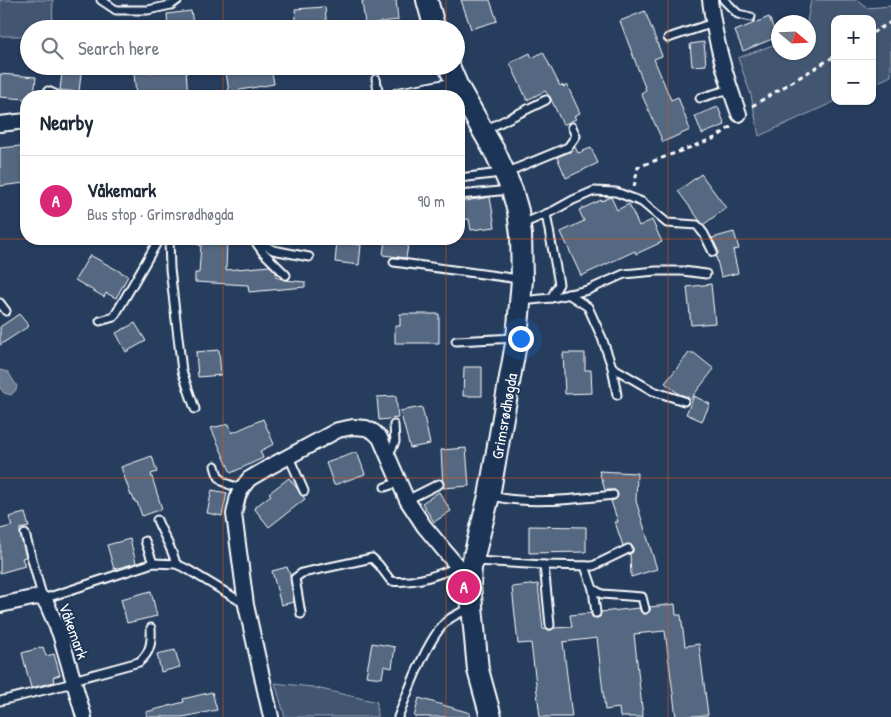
<!DOCTYPE html>
<meta charset="utf-8">
<style>
:root{--surface:#fff;--page:#f6f6f7;--text:#1f2937;--muted:#747a83;--line:#e0e1e3;--accent:#db2777}
body{margin:0;font-family:"Patrick Hand",sans-serif;background:var(--page);color:var(--text)}
.controls{position:absolute;right:15px;top:15px;display:grid;overflow:hidden;border-radius:10px;box-shadow:0 1px 4px #0004}
.controls button{width:45px;height:45px;display:grid;place-items:center;padding:0;border:0;border-bottom:1px solid var(--line);background:var(--surface);color:var(--text);font:25px sans-serif}
.compass{position:absolute;left:771px;top:15px;width:45px;height:45px;border-radius:50%;background:var(--surface);box-shadow:0 1px 4px #0004;rotate:109deg}
.you{position:absolute;left:520px;top:338px;width:18px;height:18px;margin:-12px;border:4px solid #fff;border-radius:50%;background:#1a73e8;box-shadow:0 0 0 8px #1a73e833}
.badge{display:grid;place-items:center;width:32px;height:32px;border-radius:50%;background:var(--accent);color:#fff;font-size:16px;font-weight:700}
.pin{position:absolute;translate:-50% -50%;border:2px solid #fff;box-shadow:0 1px 5px #0006}
.list{margin:0;padding:0;list-style:none}
h2{display:flex;justify-content:space-between;align-items:center;height:65px;margin:0;padding:0 20px;font-size:21px}
h2 small{font-size:16px;font-weight:400;color:var(--muted)}
.list li{display:grid;grid-template-columns:32px 1fr auto;gap:15px;align-items:center;box-sizing:border-box;height:90px;padding:0 20px;border-top:1px solid var(--line)}
.list b{display:block;font-size:19px;white-space:nowrap}
.list p{margin:0;font-size:16px;white-space:nowrap;color:var(--muted)}
.list em{font-size:16px;font-style:normal;color:var(--muted)}
.icon{flex:none;width:28px;height:28px;fill:none;stroke:currentColor;stroke-width:2;stroke-linecap:round;stroke-linejoin:round}
.map{position:relative;flex:none;width:891px;height:717px;overflow:hidden}
.search{position:absolute;background:var(--surface);box-shadow:0 1px 4px #0004;left:20px;top:20px;width:445px;height:55px;display:flex;align-items:center;gap:12px;box-sizing:border-box;padding:0 18px;border-radius:28px;color:var(--muted);font-size:19px}
.panel{position:absolute;background:var(--surface);box-shadow:0 1px 4px #0004;left:20px;top:90px;width:445px;height:155px;border-radius:20px}
.map>svg:first-child{display:block}
.green{fill:#425672;stroke:#a0aab8}
.water{fill:#67788e;stroke:#a4aebb}
.building{fill:#556781;stroke:#fff}
.lines{fill:none;stroke-linecap:round;stroke-linejoin:round}
.service-casing{stroke:#fff;stroke-width:11}
.minor-casing{stroke:#fff;stroke-width:18}
.secondary-casing{stroke:#fff;stroke-width:24}
.path{stroke:#fff;stroke-width:3;stroke-dasharray:5 4;stroke-linecap:butt}
.service{stroke:#1d3557;stroke-width:7}
.minor{stroke:#1d3557;stroke-width:14}
.secondary{stroke:#1d3557;stroke-width:20}
.grid{fill:none;stroke:#e8590c;stroke-width:1;stroke-opacity:0.55}
.labels{text-anchor:middle;dominant-baseline:central;stroke-width:4;stroke-linejoin:round;paint-order:stroke}
.street-label{font-size:16px;fill:#fff;stroke:#1d3557}
</style>
<div class="map">
<svg width="891" height="717" viewBox="0 0 891 717">
<rect width="100%" height="100%" fill="#263d5e"/>
<filter id="ink" filterUnits="userSpaceOnUse"><feTurbulence type="fractalNoise" baseFrequency=".02" numOctaves="2"/><feDisplacementMap in="SourceGraphic" scale="10" xChannelSelector="R" yChannelSelector="G"/><feConvolveMatrix kernelMatrix="1 2 1 2 8 2 1 2 1" color-interpolation-filters="sRGB"/></filter>
<g filter="url(#ink)">
<g class="green">
<path d="M0 0H53L52 29H29V36H0Z"/>
<path d="M811 0H857L867 8 891 6V76L872 85V19H835L836 101 759 136 751 95 738 58 778 43V52H808V22H807Z"/>
<path d="M275 683 312 687 377 702V717H285Z"/>
</g>
<path class="water" d="M0 370 8 372 17 386 16 390 11 395 4 393 0 388Z"/>
<g class="building">
<path d="M370 0H396L398 20 365 24 362 1Z"/>
<path d="M461 0H490L497 21 471 29Z"/>
<path d="M325 7 327 29H297L295 9Z"/>
<path d="M191 11 194 29H168L167 14Z"/>
<path d="M645 11 662 56 654 59 671 100 678 97 690 130 663 142 641 93 646 90 620 21Z"/>
<path d="M769 17 777 37 743 51 735 31Z"/>
<path d="M704 42 706 65 692 66 690 44Z"/>
<path d="M543 52 560 86 562 85 564 87 567 85 580 113 574 116 576 119 563 125 550 97 545 91 527 100 510 63 530 53 532 58Z"/>
<path d="M225 66H271L274 84 229 92Z"/>
<path d="M186 70 188 96H136L134 73Z"/>
<path d="M62 72 81 74 79 92 60 90Z"/>
<path d="M0 74 36 77 34 96H26V99L0 97Z"/>
<path d="M718 107 725 125 702 134 695 116Z"/>
<path d="M21 146 25 183 0 186V148Z"/>
<path d="M575 147 578 153 591 148 598 163 566 178 557 157 570 152Z"/>
<path d="M701 174 726 208 703 225 678 191Z"/>
<path d="M490 197 495 227 471 230 469 219 461 220 459 202Z"/>
<path d="M611 197 617 210 629 204 639 226 652 220 662 242 636 254 635 251 581 276 561 232 584 221 579 210 601 200 602 201Z"/>
<path d="M734 232 739 249 733 250 738 273 721 277 716 256 718 250 712 238Z"/>
<path d="M385 239H409L406 258 383 255Z"/>
<path d="M205 242H227L226 270 270 266 276 272V277L285 280 305 282V287L249 292 248 285 195 282V273H199L201 245Z"/>
<path d="M337 242 361 245 359 265 335 262Z"/>
<path d="M90 255 128 276 116 298 106 293 104 297 75 280Z"/>
<path d="M711 284 715 323 691 325 687 287Z"/>
<path d="M19 314 29 326 0 345V327Z"/>
<path d="M400 314H439V343H395V326H400Z"/>
<path d="M135 323 146 341 126 352 116 333Z"/>
<path d="M219 350 221 375 198 377 196 352Z"/>
<path d="M563 353H585V370H591L592 393 565 394Z"/>
<path d="M689 353H694L714 369 689 401 688 397 679 394 665 383Z"/>
<path d="M464 367H482V396H463Z"/>
<path d="M396 396 398 418 379 420 377 397Z"/>
<path d="M694 396 710 404 702 421 686 414Z"/>
<path d="M422 407 430 444 410 448 400 411Z"/>
<path d="M263 419 274 444 260 451 263 458 231 473 211 428 229 424 232 433Z"/>
<path d="M466 448 469 486 443 488 441 450Z"/>
<path d="M357 452 365 474 334 485 326 463Z"/>
<path d="M152 456 157 472 151 474 162 509 142 516 137 502H135L132 495 131 496 121 467Z"/>
<path d="M599 471 637 473 636 501 657 569 631 577 630 554 633 552V547L629 544 623 546 615 522H618L611 501 616 499 618 494 615 490H605Z"/>
<path d="M289 478 305 499 269 527 254 508 271 495 269 493Z"/>
<path d="M212 490 227 493 222 516 207 513Z"/>
<path d="M439 492 451 511 434 522 422 503Z"/>
<path d="M25 513 29 527 20 529V533L26 557 22 558 25 566 0 573V529L12 526 9 517Z"/>
<path d="M529 526 586 527V552L529 553Z"/>
<path d="M130 539 136 563 114 569 107 545Z"/>
<path d="M287 567 290 575 294 602 281 605 272 571Z"/>
<path d="M538 584 543 629 550 630 554 628 572 627 570 615 591 613 592 617 596 618 600 617 601 612 639 608 642 613 646 614 650 611V607L675 604 676 615H681L685 646 699 644 708 715 676 717 665 631 634 634 643 717H620L619 708 605 710 597 638 563 642 572 717H540L531 643 518 644 512 587Z"/>
<path d="M151 591 157 616 127 623 121 599Z"/>
<path d="M372 643 395 647 392 668 384 666 382 678 366 676Z"/>
<path d="M43 647 46 656 54 654 60 675 53 677 54 682 31 688 22 653Z"/>
<path d="M175 650 180 667 161 672 157 654Z"/>
<path d="M212 692 217 710 183 717H147L146 712 184 702 183 699Z"/>
<path d="M419 698 470 713 469 717H414Z"/>
</g>
<g class="lines">
<g class="service-casing">
<g id="service">
<path d="M101 0 116 10H148L171 5 178 0"/>
<path d="M724 0 738 14 751 17"/>
<path d="M668 38 713 23"/>
<path d="M376 79 379 96"/>
<path d="M48 91 59 96"/>
<path d="M700 98 730 89"/>
<path d="M483 131 546 100"/>
<path d="M508 174 517 168 568 147 576 136 572 127"/>
<path d="M459 178 501 173"/>
<path d="M460 195 509 190"/>
<path d="M522 224 553 211 573 200 594 191 616 192 642 202 667 223 697 225 704 234 713 252"/>
<path d="M169 239 170 269 182 371 195 409"/>
<path d="M196 239 200 240"/>
<path d="M255 239 273 250 309 257"/>
<path d="M255 241 262 251 286 275"/>
<path d="M394 262 519 279"/>
<path d="M568 294 588 307 602 338 612 367 653 391 684 401"/>
<path d="M551 298 588 290 624 274 656 271H683L706 274"/>
<path d="M521 301 551 298 559 284 546 214"/>
<path d="M0 303 6 311"/>
<path d="M100 321 114 317 159 239"/>
<path d="M456 341 515 338"/>
<path d="M612 367 617 395"/>
<path d="M388 456 395 442 394 425"/>
<path d="M289 457 304 491"/>
<path d="M215 466C219 484 226 484 242 488"/>
<path d="M385 487 400 482"/>
<path d="M492 496C529 505 575 499 613 495"/>
<path d="M407 500 439 484"/>
<path d="M157 520C163 535 172 548 176 564"/>
<path d="M25 534 43 599 153 563 176 564 187 569 245 604"/>
<path d="M145 541 153 563"/>
<path d="M476 561 544 565 593 566 628 549"/>
<path d="M544 565 550 625"/>
<path d="M585 566 593 589 602 594 642 597 645 609"/>
<path d="M593 589 596 613"/>
<path d="M301 614 295 578 302 573 372 558 379 565 391 581C415 584 436 575 458 567"/>
<path d="M73 680 139 662C150 653 152 643 151 628"/>
<path d="M0 701 73 683"/>
<path d="M398 717C408 692 428 636 448 620 454 615 462 612 469 609"/>
</g>
</g>
<g class="minor-casing">
<g id="minor">
<path d="M710 0C715 41 725 75 739 114"/>
<path d="M398 96 457 85"/>
<path d="M0 124 26 121"/>
<path d="M0 605 37 597 43 599 47 604 60 634 84 717"/>
<path d="M271 717 246 605 234 514 238 496 242 488 249 479 271 466 338 430 353 427 366 428 374 432 380 438 407 500 424 526 458 567 471 568"/>
</g>
</g>
<g class="secondary-casing">
<g id="secondary">
<path d="M427 0 435 29"/>
<path d="M449 66 457 85 496 154 512 190 518 211 521 235 522 280 517 338 489 496 471 568 470 585 478 670 491 717"/>
</g>
</g>
<g class="path">
<path d="M872 33 891 22"/>
<path d="M752 106 835 56"/>
<path d="M634 187 638 167 715 138 731 127"/>
</g>
<use href="#service" class="service"/>
<use href="#minor" class="minor"/>
<use href="#secondary" class="secondary"/>
</g>
</g>
<path class="grid" d="M223 0V29M446 0V29M668 0V717M223 66V96M446 66V96M0 239H891M223 239V717M446 239V717M0 478H891"/>
<g class="labels">
<g class="street-label">
<text transform="translate(504 416) rotate(-80)">Grimsrødhøgda</text>
<text transform="translate(74 631) rotate(70)">Våkemark</text>
</g>
</g>
</svg>
<div class="controls">
<button>+</button>
<button>−</button>
</div>
<svg class="compass" viewBox="-18 -18 36 36"><path d="M0-13l5 13h-10z" fill="#e53935"/><path d="M0 13l5-13h-10z" fill="#747a83"/></svg>
<div class="you"></div>
<div class="pin badge" style="left:464px;top:587px">A</div>
<div class="search"><svg class="icon" aria-label="search" viewBox="0 0 24 24"><circle cx="10" cy="10" r="6"/><path d="M15 15l6 6"/></svg>Search here</div>
<section class="panel">
<h2>Nearby<small></small></h2>
<ul class="list">
<li><span class="badge">A</span><div><b>Våkemark</b><p>Bus stop · Grimsrødhøgda</p></div><em>90 m</em></li>
</ul>
</section>
</div>
